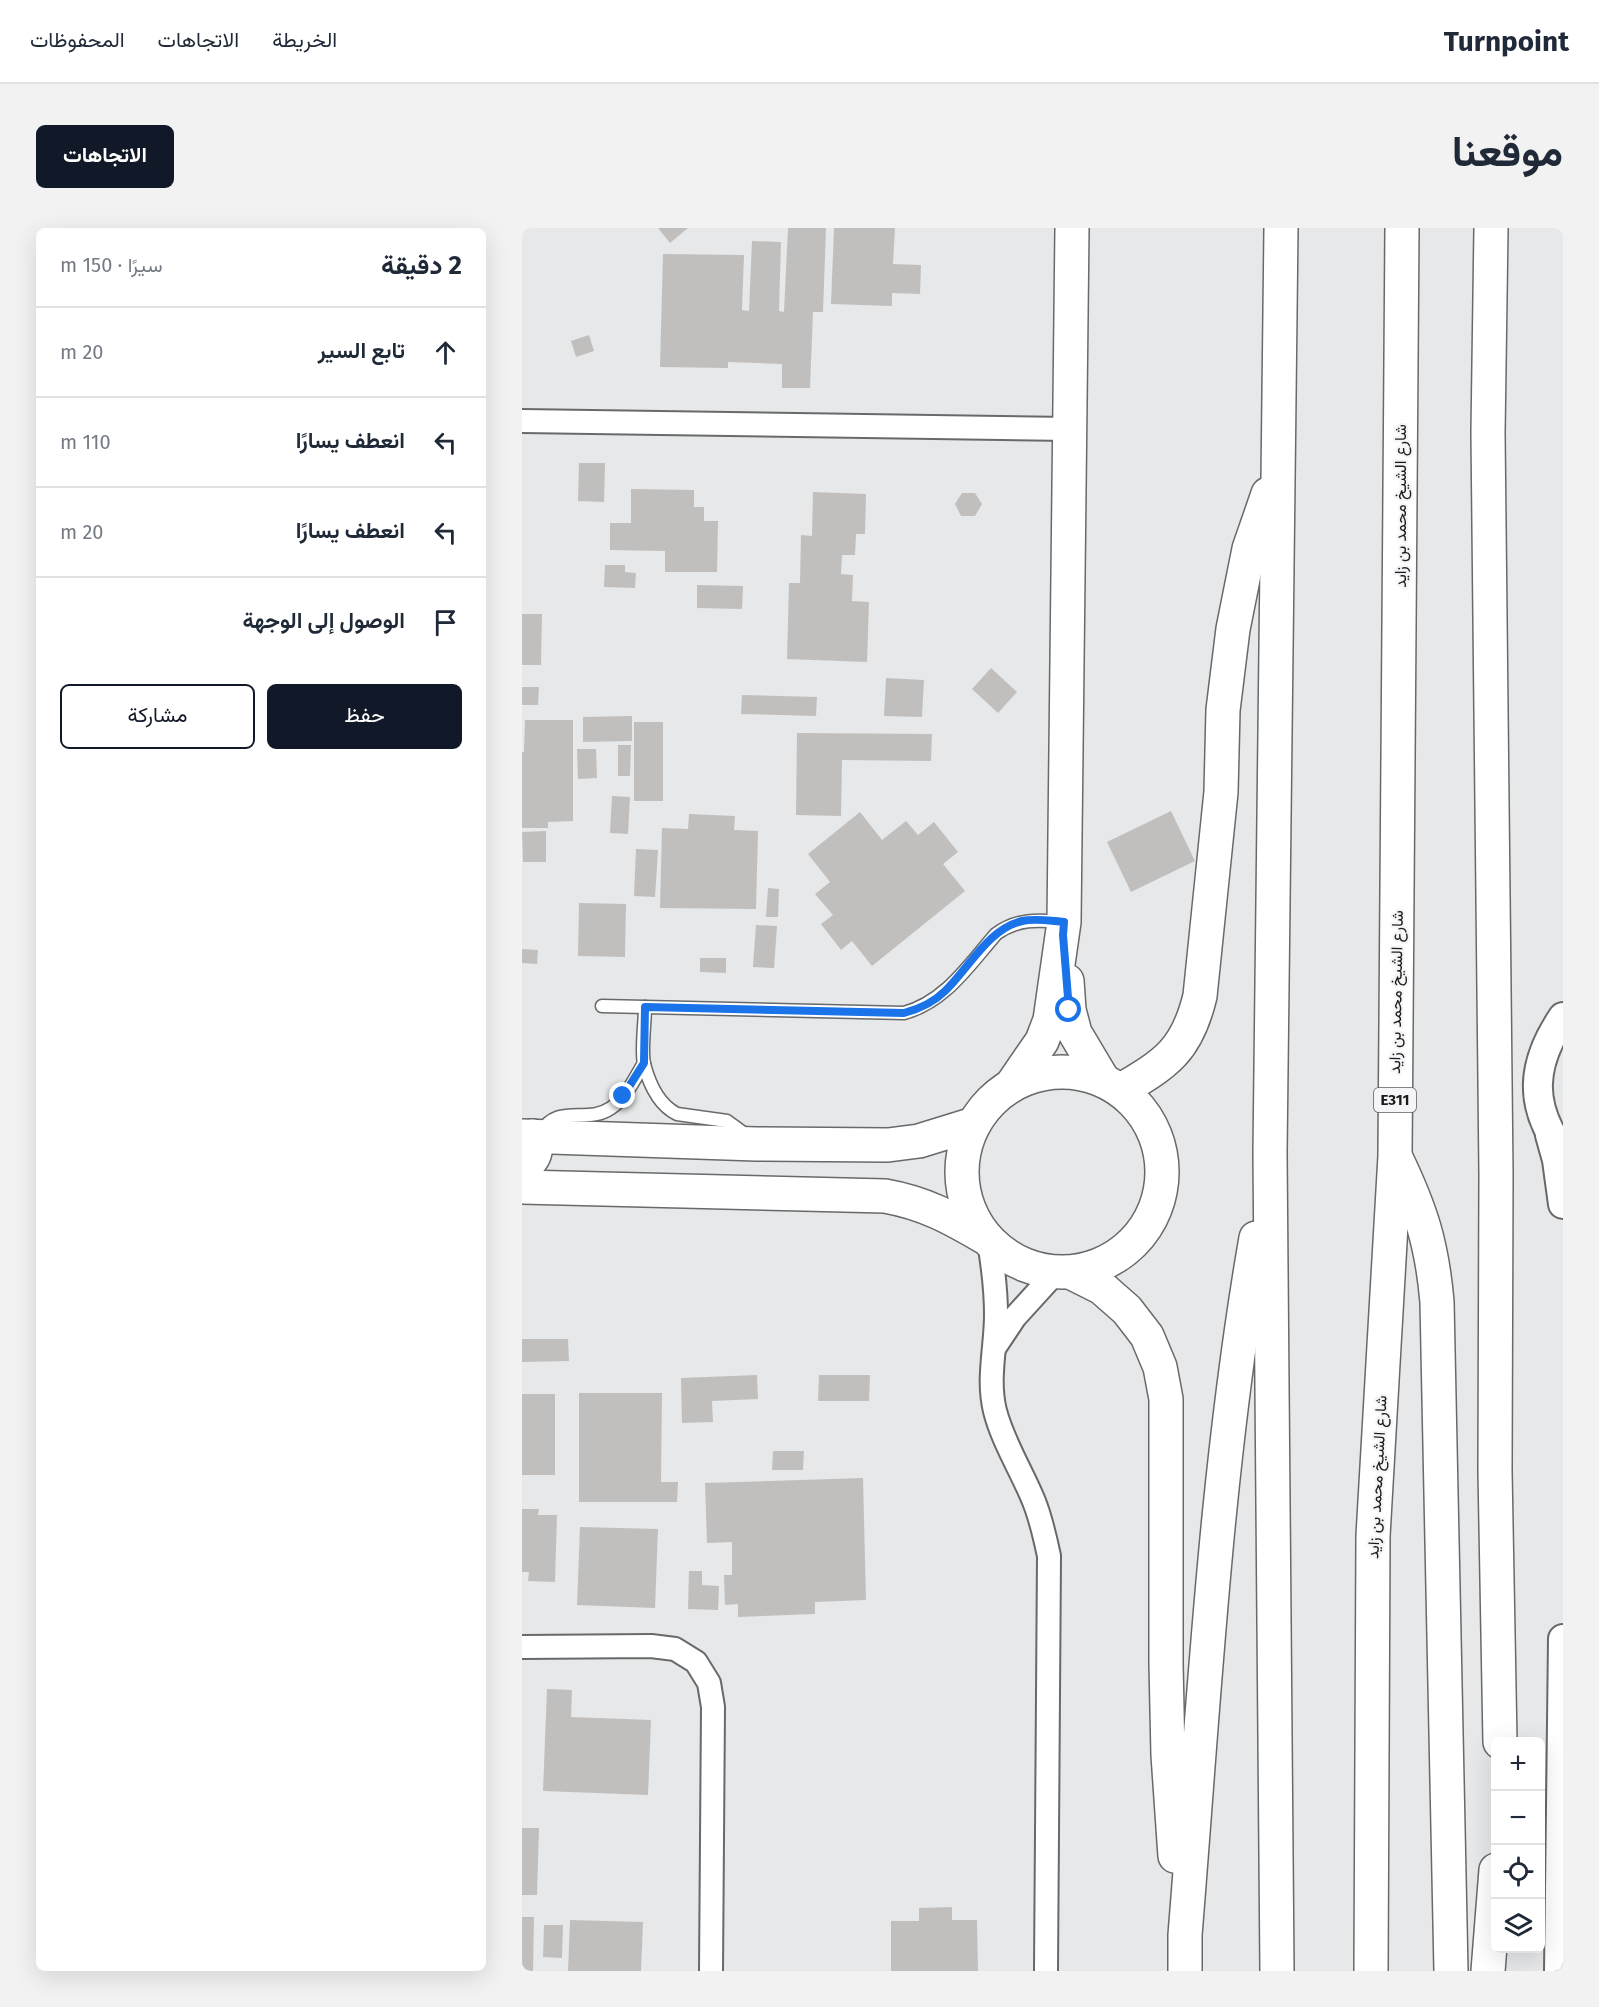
<!DOCTYPE html>
<html lang="ar">
<meta charset="utf-8">
<style>
:root{--surface:#fff;--page:#f2f2f3;--text:#1f2937;--muted:#747a83;--line:#e0e1e3;--accent:#111827}
body{margin:0;font-family:"Fira Sans",Vazirmatn,sans-serif;background:var(--page);color:var(--text);direction:rtl}
.controls{position:absolute;right:18px;bottom:18px;display:grid;overflow:hidden;border-radius:9px;box-shadow:0 6px 24px #0002}
.controls button{width:54px;height:54px;display:grid;place-items:center;padding:0;border:0;border-bottom:2px solid var(--line);background:var(--surface);color:var(--text);font:30px sans-serif}
.stop{position:absolute;width:18px;height:18px;margin:-14px;border:4px solid #1a73e8;border-radius:50%;background:#fff}
.stop.end{background:#1a73e8;border-color:#fff;box-shadow:0 2px 6px #0008}
.list{margin:0;padding:0;list-style:none}
h2{display:flex;justify-content:space-between;align-items:center;height:78px;margin:0;padding:0 24px;font-size:26px}
h2 small{font-size:20px;font-weight:400;color:var(--muted)}
.list li{display:grid;grid-template-columns:39px 1fr auto;gap:18px;align-items:center;box-sizing:border-box;height:90px;padding:0 24px;border-top:2px solid var(--line)}
.list b{display:block;font-size:22px;white-space:nowrap}
.list em{font-size:20px;font-style:normal;color:var(--muted)}
.actions{display:flex;gap:12px;padding:18px 24px}
.actions a{flex:1;padding:14px 0;border:2px solid var(--accent);border-radius:9px;text-align:center;font-size:21px;color:var(--accent)}
.actions .main{background:var(--accent);color:#fff}
.icon{flex:none;width:33px;height:33px;fill:none;stroke:currentColor;stroke-width:2;stroke-linecap:round;stroke-linejoin:round}
.map{position:relative;flex:none;width:1041px;height:1743px;overflow:hidden;direction:ltr;border-radius:9px}
header{display:flex;align-items:center;gap:36px;box-sizing:border-box;height:84px;padding:0 30px;background:var(--surface);border-bottom:2px solid var(--line)}
header strong{font-size:28px}
nav{display:flex;gap:33px;margin-inline-start:auto;font-size:21px}
.intro{display:flex;align-items:center;justify-content:space-between;box-sizing:border-box;height:144px;padding:0 36px}
h1{margin:0;font-size:42px}
.button{padding:15px 27px;border-radius:9px;background:var(--accent);color:#fff;font-size:21px;font-weight:700}
main{display:flex;gap:36px;padding:0 36px}
aside{flex:1;background:var(--surface);border-radius:9px;box-shadow:0 6px 24px #0002}
.map>svg:first-child{display:block}
.building{fill:#c1bfbe}
.lines{fill:none;stroke-linecap:round;stroke-linejoin:round}
.service-casing{stroke:#68696a;stroke-width:15}
.minor-casing{stroke:#68696a;stroke-width:26}
.tertiary-casing{stroke:#68696a;stroke-width:32}
.secondary-casing{stroke:#68696a;stroke-width:36}
.motorway-casing{stroke:#68696a;stroke-width:36}
.service{stroke:#fff;stroke-width:12}
.minor{stroke:#fff;stroke-width:22}
.tertiary{stroke:#fff;stroke-width:28}
.secondary{stroke:#fff;stroke-width:33}
.motorway{stroke:#fff;stroke-width:33}
.route{stroke:#1a73e8;stroke-width:8}
.labels{text-anchor:middle;dominant-baseline:central;stroke-width:4.5;stroke-linejoin:round;paint-order:stroke}
.shield{fill:#f5f5f7;stroke:#5c5c5d;stroke-width:1.5}
.shield-label{font-size:15px;font-weight:bold;fill:#1a1b1b}
.street-label{font-size:16px;fill:#1a1b1b;stroke:#f5f5f7}
</style>
<header>
<strong>Turnpoint</strong>
<nav><a>الخريطة</a><a>الاتجاهات</a><a>المحفوظات</a></nav>
</header>
<div class="intro"><h1>موقعنا</h1><a class="button">الاتجاهات</a></div>
<main>
<div class="map">
<svg width="1041" height="1743" viewBox="0 0 1041 1743">
<rect width="100%" height="100%" fill="#e7e8e9"/>
<g class="building">
<path d="M136 0H166L148 15Z"/>
<path d="M266 0H304L301 84H291L288 160H260V136L206 134V140L138 139 141 26 222 27 220 82 227 83 230 13 259 14 257 83 262 84Z"/>
<path d="M312 0H373L371 36 399 37 398 66 370 65V78L309 76Z"/>
<path d="M67 107 72 123 54 129 49 113Z"/>
<path d="M57 235H83L82 274 56 273Z"/>
<path d="M109 261 172 262V279H182V293H196L195 344H143V323L88 322V295H109Z"/>
<path d="M291 264 344 266 343 306H334L333 327H320L319 346 331 347 330 373 347 374 345 434 265 431 267 355H278L279 307 290 308Z"/>
<path d="M440 265H453L460 276 453 288H439L433 276Z"/>
<path d="M83 337H103V344L114 345 113 360 82 359Z"/>
<path d="M175 357 221 358 220 381 175 380Z"/>
<path d="M0 386H20L19 437H0Z"/>
<path d="M469 440 495 464 476 485 450 461Z"/>
<path d="M364 450 402 452 400 489 362 488Z"/>
<path d="M0 459H17L16 477H0Z"/>
<path d="M220 467 295 469 294 488 219 486Z"/>
<path d="M110 488V513L61 514V489Z"/>
<path d="M3 492H51V593L26 594V600H0V524H2Z"/>
<rect x="112" y="494" width="29" height="79"/>
<path d="M275 505 410 506 409 533 320 532 319 588 274 587Z"/>
<path d="M96 517H109L108 548H96Z"/>
<path d="M55 521H74L75 550 56 551Z"/>
<path d="M90 568 108 569 106 606 88 605Z"/>
<path d="M649 583 673 633 609 664 585 614Z"/>
<path d="M338 584 360 612 384 593 396 607 412 594 436 624 421 636 443 663 350 738 330 713 319 722 299 696 311 687 293 666 308 654 286 626Z"/>
<path d="M167 586 213 588 212 602 236 603 234 681 138 680 140 600 166 601Z"/>
<path d="M24 603V634H1L0 604Z"/>
<path d="M114 621 136 622 133 669 112 668Z"/>
<path d="M246 660 257 661 256 689H244Z"/>
<path d="M57 675 104 676 103 729 56 728Z"/>
<path d="M234 697 255 698 252 740 231 739Z"/>
<path d="M0 721 16 722 15 736 0 735Z"/>
<path d="M178 730H204V745L178 744Z"/>
<path d="M0 1111H46L47 1133 0 1134Z"/>
<path d="M235 1147 236 1171 190 1173 191 1194 160 1195 159 1150Z"/>
<path d="M297 1147H348L347 1173H296Z"/>
<path d="M57 1165H140L139 1254H156L155 1274H57Z"/>
<rect x="0" y="1166" width="33" height="81"/>
<path d="M251 1223H282L281 1242H250Z"/>
<path d="M341 1250 344 1372 293 1374V1386L216 1389V1376L203 1377 202 1347H210V1314L185 1315 183 1255Z"/>
<path d="M0 1281H17L16 1287H35L33 1354 6 1353 7 1344H0Z"/>
<path d="M58 1299 136 1301 133 1380 55 1377Z"/>
<path d="M167 1343H180V1357L197 1358 196 1382 166 1381Z"/>
<path d="M25 1461 50 1462 49 1489 129 1492 126 1567 21 1563Z"/>
<path d="M0 1600H17L15 1667H0Z"/>
<path d="M430 1679V1692H455L456 1743H369V1693H397V1680Z"/>
<path d="M0 1689H12L11 1743H0Z"/>
<path d="M48 1692 121 1694 119 1743H46Z"/>
<path d="M22 1697H41L40 1730 21 1729Z"/>
</g>
<g class="lines">
<g class="service-casing">
<g id="service">
<path d="M80 778 382 785C423 774 447 737 474 706 496 690 516 692 542 694"/>
<path d="M123 779C123 795 119 821 122 836 127 855 137 877 155 886L205 893 227 909"/>
<path d="M18 905C37 874 64 897 89 880 104 870 113 850 122 835"/>
</g>
</g>
<g class="minor-casing">
<g id="minor">
<path d="M0 193 548 201"/>
<path d="M467 1014C471 1038 474 1062 474 1087 474 1119 465 1151 473 1183 481 1214 499 1242 511 1271 519 1290 523 1309 527 1328L524 1743"/>
<path d="M473 1119 493 1089 533 1045"/>
<path d="M0 1419 129 1418 153 1421 174 1434 187 1455 191 1479 189 1743"/>
</g>
</g>
<g class="tertiary-casing">
<g id="tertiary">
<path d="M1041 789C1009 836 1006 878 1041 924"/>
<path d="M1028 907 1035 932 1041 976"/>
<path d="M1037 1743 1041 1411"/>
</g>
</g>
<g class="secondary-casing">
<g id="secondary">
<path d="M545 753 547 782 553 805 581 852"/>
<circle cx="540" cy="944" r="100"/>
<path d="M489 858 520 813 528 792 542 694 550 0"/>
<path d="M0 908 234 916 366 917 397 913 452 896"/>
<path d="M0 938C13 933 17 920 11 908"/>
<path d="M0 959 363 968C402 975 428 989 462 1009"/>
</g>
</g>
<g class="motorway-casing">
<g id="motorway">
<path d="M969 0 966 205 974 946 973 1243 978 1514"/>
<path d="M599 862C645 835 665 822 678 768L699 564 701 482 711 401 727 321 746 266"/>
<path d="M874 930C899 982 910 1016 915 1074L929 1743"/>
<path d="M550 1045 580 1060 605 1082 625 1108 638 1139 644 1171V1436L646 1527 653 1628"/>
<path d="M663 1743V1707C682 1474 694 1240 734 1010"/>
<path d="M755 1743 748 925 759 0"/>
<path d="M849 1743 851 1308 873 928 880 0"/>
<path d="M966 1743 974 1642"/>
</g>
</g>
<use href="#service" class="service"/>
<use href="#minor" class="minor"/>
<use href="#tertiary" class="tertiary"/>
<use href="#secondary" class="secondary"/>
<use href="#motorway" class="motorway"/>
</g>
<g class="lines">
<path class="route" d="M101 868 122 835 123 779 382 785C397 781 411 775 423 763 447 740 466 701 500 693 514 690 529 693 542 694L541 707 547 782"/>
</g>
<g class="labels">
<rect class="shield" x="852" y="860" width="42" height="24" rx="4.5"/>
<g class="shield-label">
<text x="873" y="872">E311</text>
</g>
<g class="street-label">
<text transform="translate(878 278) rotate(-90)">شارع الشيخ محمد بن زايد</text>
<text transform="translate(874 764) rotate(-89)">شارع الشيخ محمد بن زايد</text>
<text transform="translate(855 1249) rotate(-87)">شارع الشيخ محمد بن زايد</text>
</g>
</g>
</svg>
<div class="controls">
<button>+</button>
<button>−</button>
<button><svg class="icon" aria-label="locate" viewBox="0 0 24 24"><circle cx="12" cy="12" r="6"/><path d="M12 2v4M12 18v4M2 12h4M18 12h4"/></svg></button>
<button><svg class="icon" aria-label="layers" viewBox="0 0 24 24"><path d="M12 4l9 5-9 5-9-5zM3 14l9 5 9-5"/></svg></button>
</div>
<div class="stop" style="left:547px;top:782px"></div>
<div class="stop end" style="left:101px;top:868px"></div>
</div>
<aside>
<h2>2 دقيقة<small>سيرًا · 150 m</small></h2>
<ul class="list">
<li><svg class="icon" aria-label="ahead" viewBox="0 0 24 24"><path d="M12 20V5M6 11l6-6 6 6"/></svg><div><b>تابع السير</b></div><em>20 m</em></li>
<li><svg class="icon" aria-label="left" viewBox="0 0 24 24"><path d="M17 20v-9H6M10 6l-5 5 5 5"/></svg><div><b>انعطف يسارًا</b></div><em>110 m</em></li>
<li><svg class="icon" aria-label="left" viewBox="0 0 24 24"><path d="M17 20v-9H6M10 6l-5 5 5 5"/></svg><div><b>انعطف يسارًا</b></div><em>20 m</em></li>
<li><svg class="icon" aria-label="arrive" viewBox="0 0 24 24"><path d="M6 21V4h12l-3 4 3 4H6"/></svg><div><b>الوصول إلى الوجهة</b></div></li>
</ul>
<div class="actions"><a class="main">حفظ</a><a>مشاركة</a></div>
</aside>
</main>
